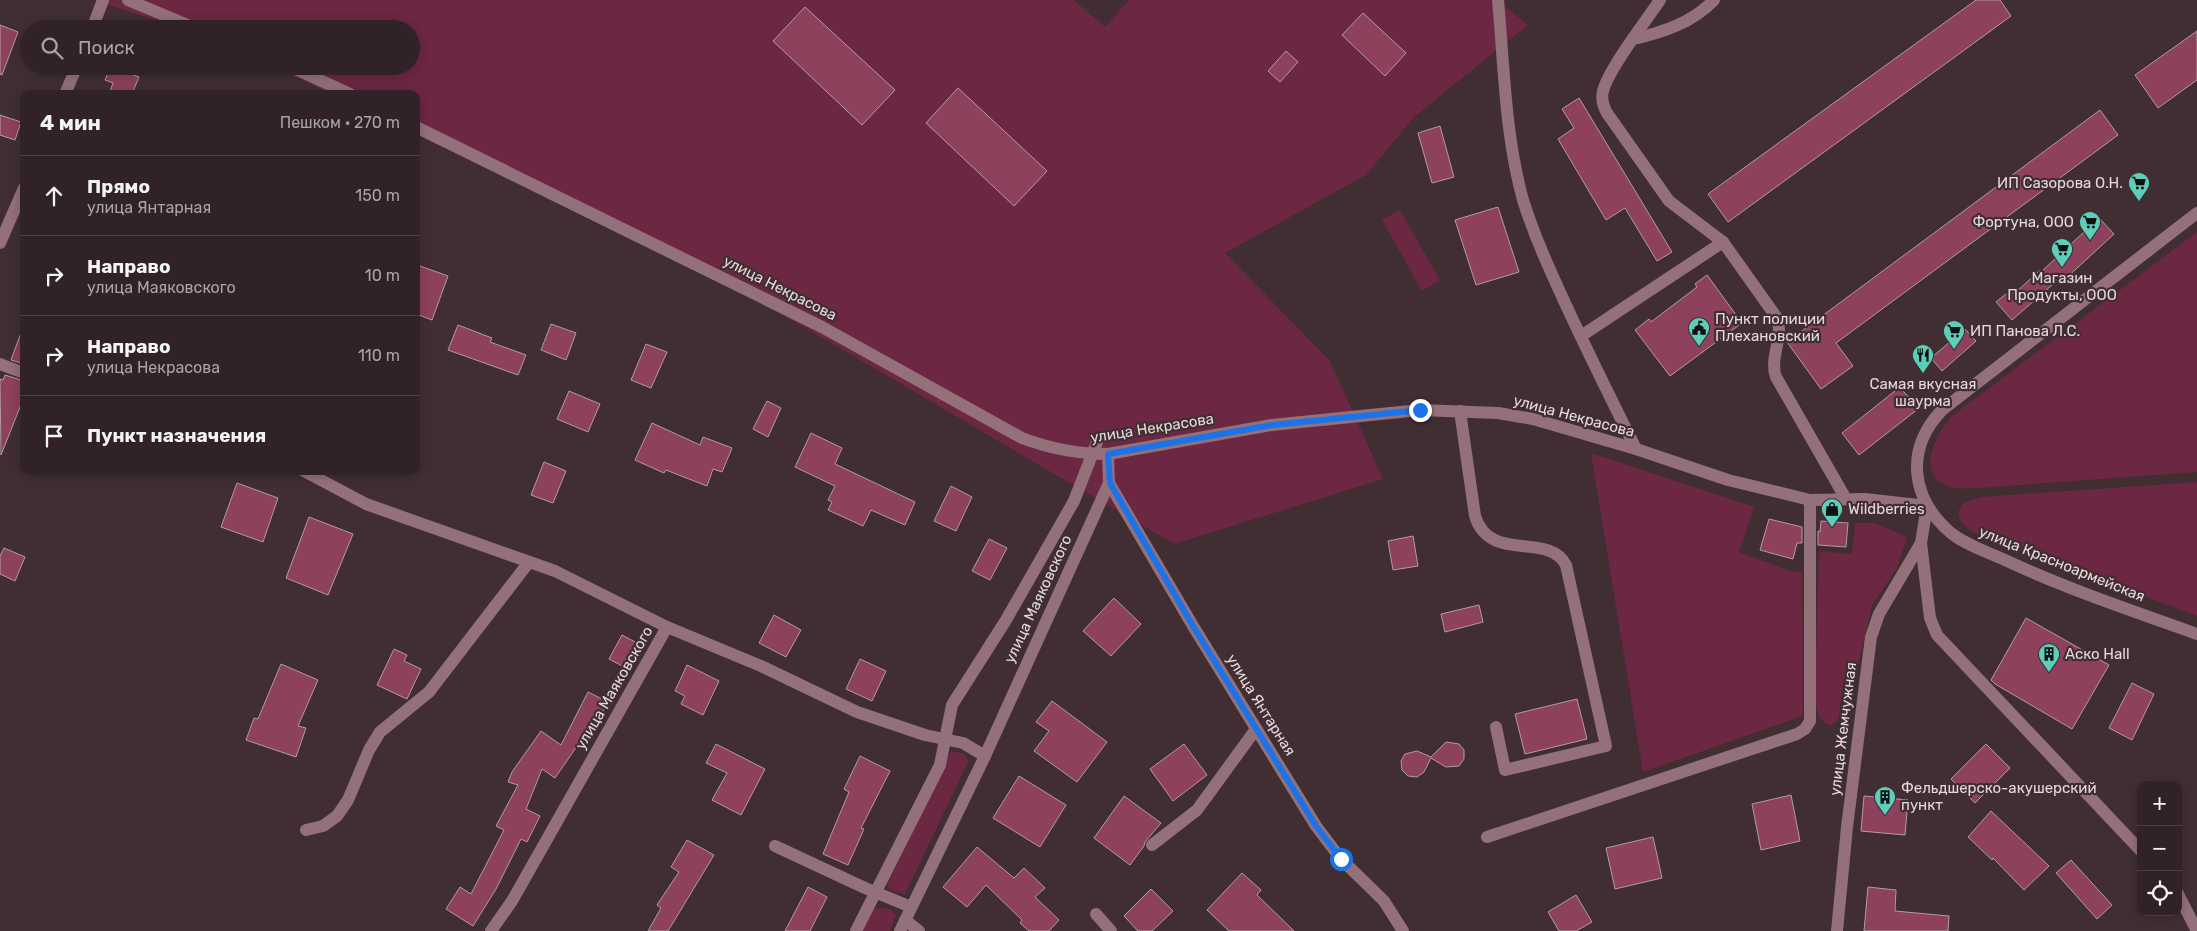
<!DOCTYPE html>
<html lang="ru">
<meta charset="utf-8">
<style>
:root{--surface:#302226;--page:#3c2f32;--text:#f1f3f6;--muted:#a8a4a7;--line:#4b3f43}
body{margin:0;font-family:Rubik,sans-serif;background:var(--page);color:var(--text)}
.controls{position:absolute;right:15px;bottom:15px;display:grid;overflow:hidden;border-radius:10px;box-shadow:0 2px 12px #0003}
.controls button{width:45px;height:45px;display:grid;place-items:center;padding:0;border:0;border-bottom:1px solid var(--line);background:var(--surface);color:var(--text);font:25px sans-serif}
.stop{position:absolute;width:15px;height:15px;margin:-11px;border:4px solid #1a73e8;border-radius:50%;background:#fff}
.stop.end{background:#1a73e8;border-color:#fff;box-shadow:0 1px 5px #0008}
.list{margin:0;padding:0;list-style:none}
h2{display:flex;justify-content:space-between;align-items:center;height:65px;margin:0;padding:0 20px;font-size:21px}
h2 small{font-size:16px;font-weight:400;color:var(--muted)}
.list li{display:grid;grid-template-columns:32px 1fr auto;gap:15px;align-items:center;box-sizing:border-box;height:80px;padding:0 20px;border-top:1px solid var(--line)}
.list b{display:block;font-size:19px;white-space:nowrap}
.list p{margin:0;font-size:16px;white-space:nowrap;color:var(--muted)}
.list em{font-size:16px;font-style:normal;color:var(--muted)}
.icon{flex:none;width:28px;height:28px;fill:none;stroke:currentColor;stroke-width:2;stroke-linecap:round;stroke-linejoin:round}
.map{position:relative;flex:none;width:2197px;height:931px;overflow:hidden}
.search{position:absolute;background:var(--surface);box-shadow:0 2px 12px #0003;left:20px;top:20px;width:400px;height:55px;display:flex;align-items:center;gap:12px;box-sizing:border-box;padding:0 18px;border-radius:28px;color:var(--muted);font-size:19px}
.panel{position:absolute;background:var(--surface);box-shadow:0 2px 12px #0003;left:20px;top:90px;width:400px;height:385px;border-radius:10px}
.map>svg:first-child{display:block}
.green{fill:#6c2742}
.building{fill:#8d415c;stroke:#b29ca2}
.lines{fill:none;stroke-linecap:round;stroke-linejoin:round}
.minor{stroke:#94707a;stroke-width:12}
.route{stroke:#1a73e8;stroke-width:6}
.labels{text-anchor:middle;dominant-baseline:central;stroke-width:4.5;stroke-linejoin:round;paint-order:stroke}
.poi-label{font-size:15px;fill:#e5d9dc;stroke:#402e33;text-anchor:start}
.street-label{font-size:15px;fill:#e5d9dc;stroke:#402e33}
</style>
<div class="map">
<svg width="2197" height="931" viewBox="0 0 2197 931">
<rect width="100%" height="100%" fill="#402e33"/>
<g class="green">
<path d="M94 0H1074L1105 27 1129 0H1497L1528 25 1414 117 1366 175 1225 253 1330 361 1383 479 1174 544 686 258 416 133V94H332L273 66H411V29H192L157 13 155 20Z"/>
<path d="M1400 210 1440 280 1422 291 1382 220Z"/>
<path d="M2197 232V472L1978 488C1968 488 1956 490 1947 486 1915 474 1936 433 1952 416Z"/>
<path d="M1591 453 1754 507 1739 552 1790 571 1802 573 1803 716 1643 772Z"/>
<path d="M2197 482V616L1975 533C1966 528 1952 517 1962 505 1966 500 1975 499 1981 497Z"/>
<path d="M1855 523H1875L1907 537 1897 568 1872 605 1855 678 1844 677 1839 717 1837 721 1831 725C1816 722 1817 706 1815 694L1819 551 1852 554Z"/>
<path d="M951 751 964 754 969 760 905 894 892 891 887 885Z"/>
<path d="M880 908 890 909 896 916 890 931H861L873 909Z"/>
</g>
<g class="building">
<path d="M1976 0H2000L2011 16 1728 222 1708 194Z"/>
<path d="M805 7 895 90 862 125 773 41Z"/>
<path d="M1363 13 1406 53 1385 76 1342 35Z"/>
<path d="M0 25 18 32 2 75 0 74Z"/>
<path d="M2197 31V80L2158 108 2135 75Z"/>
<path d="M1286 51 1298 62 1280 82 1268 71Z"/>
<path d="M111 66 139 77 132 94H109L113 83 105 80Z"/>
<path d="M958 88 1047 171 1014 206 926 123Z"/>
<path d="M1579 98 1672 252 1657 261 1625 208 1606 220 1558 139 1574 128 1562 109Z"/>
<path d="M2100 110 2118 135 1836 343 1853 366 1821 389 1787 342Z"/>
<path d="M0 115 21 122 15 140 0 135Z"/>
<path d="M1440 126 1454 177 1432 183 1418 133Z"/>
<path d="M1498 207 1519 272 1476 285 1455 220Z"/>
<path d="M2099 218 2114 234 2063 281 2060 278 2012 320 1996 302 2011 290 2014 294 2040 270 2041 272Z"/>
<path d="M420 266 448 276 432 320 416 314V275Z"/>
<path d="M1707 275 1742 323 1670 376 1635 330 1649 319 1651 322 1697 287 1695 284Z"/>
<path d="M551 324 576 333 566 360 541 350Z"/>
<path d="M458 325 492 338 490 342 526 355 518 375 448 350Z"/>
<path d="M1965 329 1976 341 1942 371 1931 358Z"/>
<path d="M22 330 24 331V364L11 360Z"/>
<path d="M646 344 667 352 651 388 631 380Z"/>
<path d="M5 375 24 381V397L1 455 0 379 3 380Z"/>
<path d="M1900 387 1918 409 1859 455 1842 433Z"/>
<path d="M569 391 600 404 588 432 557 419Z"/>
<path d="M767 401 781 408 768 437 753 429Z"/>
<path d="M652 423 700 445 703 437 732 448 722 472 713 469 707 486 666 470 664 473 635 460Z"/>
<path d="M811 433 842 448 835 464 915 502 905 525 871 510 863 526 828 510 832 502 828 500 835 486 795 467Z"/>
<path d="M544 462 566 471 553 503 531 495Z"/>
<path d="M237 483 278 498 263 542 221 527Z"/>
<path d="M951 486 972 497 956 531 934 521Z"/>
<path d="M309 517 353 534 328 595 286 578Z"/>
<path d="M1769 519 1802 527V543H1797L1793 559 1760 550Z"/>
<path d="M1821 521 1848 523 1846 547 1818 545V531L1820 532Z"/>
<path d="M1413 536 1418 566 1393 570 1388 541Z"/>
<path d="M989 539 1007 548 990 580 972 571Z"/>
<path d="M4 548 25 557 15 581 0 574V556Z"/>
<path d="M1114 598 1141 624 1111 656 1083 631Z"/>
<path d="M1479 605 1483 622 1445 632 1441 614Z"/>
<path d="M774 615 801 630 786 657 759 643Z"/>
<path d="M2026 618 2109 665 2072 729 1995 684 1991 680Z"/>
<path d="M622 635 637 643 624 667 609 659Z"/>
<path d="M394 649 407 655 404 661 421 669 407 699 377 685Z"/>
<path d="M860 659 886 671 872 701 846 689Z"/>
<path d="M281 664 318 680 298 726 306 728 296 757 246 740 254 718 258 719Z"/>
<path d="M687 665 719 681 703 715 681 704 685 696 675 691Z"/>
<path d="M2132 683 2154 694 2132 740 2109 728Z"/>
<path d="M588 692 608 702 591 735 586 733 555 778 542 769 526 809 540 816 527 842 521 839 496 889 473 926 446 909 460 887 471 894 504 830 496 826 518 785 508 782 512 772 541 731 561 745Z"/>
<path d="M1577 699 1587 739 1525 754 1515 714Z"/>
<path d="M1052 701 1107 742 1077 782 1034 751 1049 731 1036 722Z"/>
<path d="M1446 742 1459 744 1464 750V759L1459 766 1446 767 1431 758 1424 772 1417 777 1408 776 1402 770 1401 761 1405 754 1417 751 1431 757Z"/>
<path d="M716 744 765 769 741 815 712 800 727 773 706 763Z"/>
<path d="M1184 744 1207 775 1173 801 1150 769Z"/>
<path d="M1986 744 2010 768 1975 803 1951 779Z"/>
<path d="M860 756 890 771 861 828 864 829 848 865 823 854 849 792 844 789Z"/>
<path d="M1019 776 1066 805 1040 847 993 818Z"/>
<path d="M1791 795 1800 841 1761 850 1752 804Z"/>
<path d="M1124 796 1161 823 1145 842 1144 846 1130 865 1094 838Z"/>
<path d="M1864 796 1908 800 1905 835 1861 831Z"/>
<path d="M1991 811 2049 866 2024 890 1993 858 1992 860 1968 837Z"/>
<path d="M1653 837 1662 878 1615 889 1606 848Z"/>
<path d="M687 840 714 855 668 931H648L661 908 657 905 679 872 671 867Z"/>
<path d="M977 847 1014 878 1024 868 1045 888 1035 897 1059 920 1049 931H1029L1020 923 1022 920 986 885 967 907 943 887Z"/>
<path d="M2071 860 2112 905 2097 919 2056 873Z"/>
<path d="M1242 873 1261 890 1257 895 1294 931H1229L1207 910Z"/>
<path d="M808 887 827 897 810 931H785Z"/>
<path d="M1868 887 1896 890 1895 911 1949 916 1948 931H1864Z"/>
<path d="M1151 889 1173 911 1152 931H1138L1124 916Z"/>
<path d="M1576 895 1592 922 1576 931H1559L1548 912Z"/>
</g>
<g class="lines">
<g class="minor">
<path d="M128 0 197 29"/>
<path d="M1498 0C1504 66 1505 135 1523 200 1533 232 1546 262 1560 292 1584 345 1610 397 1636 449"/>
<path d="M92 29 103 0"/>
<path d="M1634 39C1663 32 1692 23 1714 0"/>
<path d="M289 66 350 94"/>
<path d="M65 94 77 66"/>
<path d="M416 127 822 327 1022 438C1051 449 1077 454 1108 454L1272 425 1420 410 1498 413 1533 419 1636 449 1728 480 1810 500 1865 499 1927 506"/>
<path d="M2197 213 1942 410C1905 449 1910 498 1951 533 1966 545 1987 552 2005 560 2067 589 2133 611 2197 634"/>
<path d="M1723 242 1777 318C1784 337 1769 358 1776 377L1846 499"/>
<path d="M0 243 24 188"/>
<path d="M1581 336 1723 242 1669 201 1607 113C1603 106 1601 99 1603 91 1609 68 1646 21 1660 0"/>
<path d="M0 364 24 373"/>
<path d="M1460 411 1475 516C1490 564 1548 531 1566 565L1606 746 1505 770 1496 727"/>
<path d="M304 471 366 504 555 571 667 627 761 666 857 712 925 735 963 743 985 756"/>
<path d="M1109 483 1193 626 1316 826 1341 859 1384 901 1403 931"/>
<path d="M1927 506 1921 543 1930 618 1937 635 2141 851"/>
<path d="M306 830 323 826 337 816 348 800 369 750 380 732 429 692 529 562"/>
<path d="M1487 837 1797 734 1805 729 1810 721V500"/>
<path d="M1152 845 1197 810 1256 729"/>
<path d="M775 846 865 888 911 907"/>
<path d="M2178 894 2197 931"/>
<path d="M1096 914 1111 931"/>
<path d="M905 920 919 931"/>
<path d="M491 931 512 901 667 627"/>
<path d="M856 931 940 765 952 705 1006 620 1074 501 1097 442"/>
<path d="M900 931 985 756 1109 483 1108 454"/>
<path d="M1837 931 1847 827 1871 637 1879 614 1921 543"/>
</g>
</g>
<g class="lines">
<path class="route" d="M1341 859 1316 826 1193 626 1110 483 1108 454 1272 425 1420 410"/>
</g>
<defs>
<g id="supermarket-pin" transform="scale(1.125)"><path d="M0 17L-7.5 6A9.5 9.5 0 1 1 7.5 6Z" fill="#5dceb9" stroke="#402e33"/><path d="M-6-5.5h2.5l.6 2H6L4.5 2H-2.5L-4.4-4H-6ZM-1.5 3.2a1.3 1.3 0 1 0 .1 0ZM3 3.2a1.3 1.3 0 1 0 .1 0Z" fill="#111"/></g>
<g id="civic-pin" transform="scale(1.125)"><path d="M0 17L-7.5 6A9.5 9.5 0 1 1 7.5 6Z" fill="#5dceb9" stroke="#402e33"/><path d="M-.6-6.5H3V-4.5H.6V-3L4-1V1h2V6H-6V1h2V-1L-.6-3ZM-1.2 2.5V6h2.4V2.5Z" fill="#111"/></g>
<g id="restaurant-pin" transform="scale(1.125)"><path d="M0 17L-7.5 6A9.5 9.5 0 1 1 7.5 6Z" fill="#5dceb9" stroke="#402e33"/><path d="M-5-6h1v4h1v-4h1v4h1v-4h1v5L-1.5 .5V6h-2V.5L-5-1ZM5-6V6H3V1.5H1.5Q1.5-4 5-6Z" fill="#111"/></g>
<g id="shop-pin" transform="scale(1.125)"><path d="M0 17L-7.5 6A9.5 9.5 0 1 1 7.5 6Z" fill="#5dceb9" stroke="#402e33"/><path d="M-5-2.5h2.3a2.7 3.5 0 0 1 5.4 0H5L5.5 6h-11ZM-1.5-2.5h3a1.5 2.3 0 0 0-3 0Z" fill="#111"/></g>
<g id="building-pin" transform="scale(1.125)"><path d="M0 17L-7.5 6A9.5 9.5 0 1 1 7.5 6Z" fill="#5dceb9" stroke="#402e33"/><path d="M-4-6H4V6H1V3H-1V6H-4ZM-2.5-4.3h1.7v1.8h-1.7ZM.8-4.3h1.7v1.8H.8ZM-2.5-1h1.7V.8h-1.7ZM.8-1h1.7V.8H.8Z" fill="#111"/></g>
</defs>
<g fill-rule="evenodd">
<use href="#supermarket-pin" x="2139" y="183"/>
<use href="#supermarket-pin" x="2090" y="222"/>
<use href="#supermarket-pin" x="2062" y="249"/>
<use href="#civic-pin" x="1699" y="328"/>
<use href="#supermarket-pin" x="1954" y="331"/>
<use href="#restaurant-pin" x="1923" y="355"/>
<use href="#shop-pin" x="1832" y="509"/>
<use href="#building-pin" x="2049" y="654"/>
<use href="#building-pin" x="1885" y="797"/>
</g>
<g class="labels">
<g class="poi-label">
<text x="2123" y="183" text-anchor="end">ИП Сазорова О.Н.</text>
<text x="2074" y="222" text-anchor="end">Фортуна, ООО</text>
<text x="2062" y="278" text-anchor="middle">Магазин<tspan x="2062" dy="17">Продукты, ООО</tspan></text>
<text x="1715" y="319">Пункт полиции<tspan x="1715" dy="17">Плехановский</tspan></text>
<text x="1970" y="331">ИП Панова Л.С.</text>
<text x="1923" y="384" text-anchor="middle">Самая вкусная<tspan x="1923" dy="17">шаурма</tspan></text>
<text x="1848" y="509">Wildberries</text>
<text x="2065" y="654">Аско Hall</text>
<text x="1901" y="788">Фельдшерско-акушерский<tspan x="1901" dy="17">пункт</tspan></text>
</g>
<g class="street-label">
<text transform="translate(780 288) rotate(27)">улица Некрасова</text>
<text transform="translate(1574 416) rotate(15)">улица Некрасова</text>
<text transform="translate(1152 428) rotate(-9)">улица Некрасова</text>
<text transform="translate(2062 564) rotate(22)">улица Красноармейская</text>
<text transform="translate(1038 599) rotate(-65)">улица Маяковского</text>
<text transform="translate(614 688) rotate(-60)">улица Маяковского</text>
<text transform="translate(1261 705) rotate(58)">улица Янтарная</text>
<text transform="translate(1843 729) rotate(-83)">улица Жемчужная</text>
</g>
</g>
</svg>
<div class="controls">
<button>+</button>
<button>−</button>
<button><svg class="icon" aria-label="locate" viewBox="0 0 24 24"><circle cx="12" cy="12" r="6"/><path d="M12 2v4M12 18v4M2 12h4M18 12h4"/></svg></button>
</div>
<div class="stop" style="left:1341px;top:859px"></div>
<div class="stop end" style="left:1420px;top:410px"></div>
<div class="search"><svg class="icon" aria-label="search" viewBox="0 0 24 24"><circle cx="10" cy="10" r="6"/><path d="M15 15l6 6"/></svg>Поиск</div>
<section class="panel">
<h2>4 мин<small>Пешком · 270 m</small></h2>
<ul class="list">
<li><svg class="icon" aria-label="ahead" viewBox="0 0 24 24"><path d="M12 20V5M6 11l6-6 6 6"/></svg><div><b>Прямо</b><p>улица Янтарная</p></div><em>150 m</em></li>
<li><svg class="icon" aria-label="right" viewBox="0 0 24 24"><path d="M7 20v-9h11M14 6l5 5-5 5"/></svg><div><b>Направо</b><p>улица Маяковского</p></div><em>10 m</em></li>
<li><svg class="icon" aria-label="right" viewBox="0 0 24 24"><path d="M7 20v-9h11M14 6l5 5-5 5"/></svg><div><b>Направо</b><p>улица Некрасова</p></div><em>110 m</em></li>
<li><svg class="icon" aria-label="arrive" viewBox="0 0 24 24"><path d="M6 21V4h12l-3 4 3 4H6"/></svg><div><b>Пункт назначения</b></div></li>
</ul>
</section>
</div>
